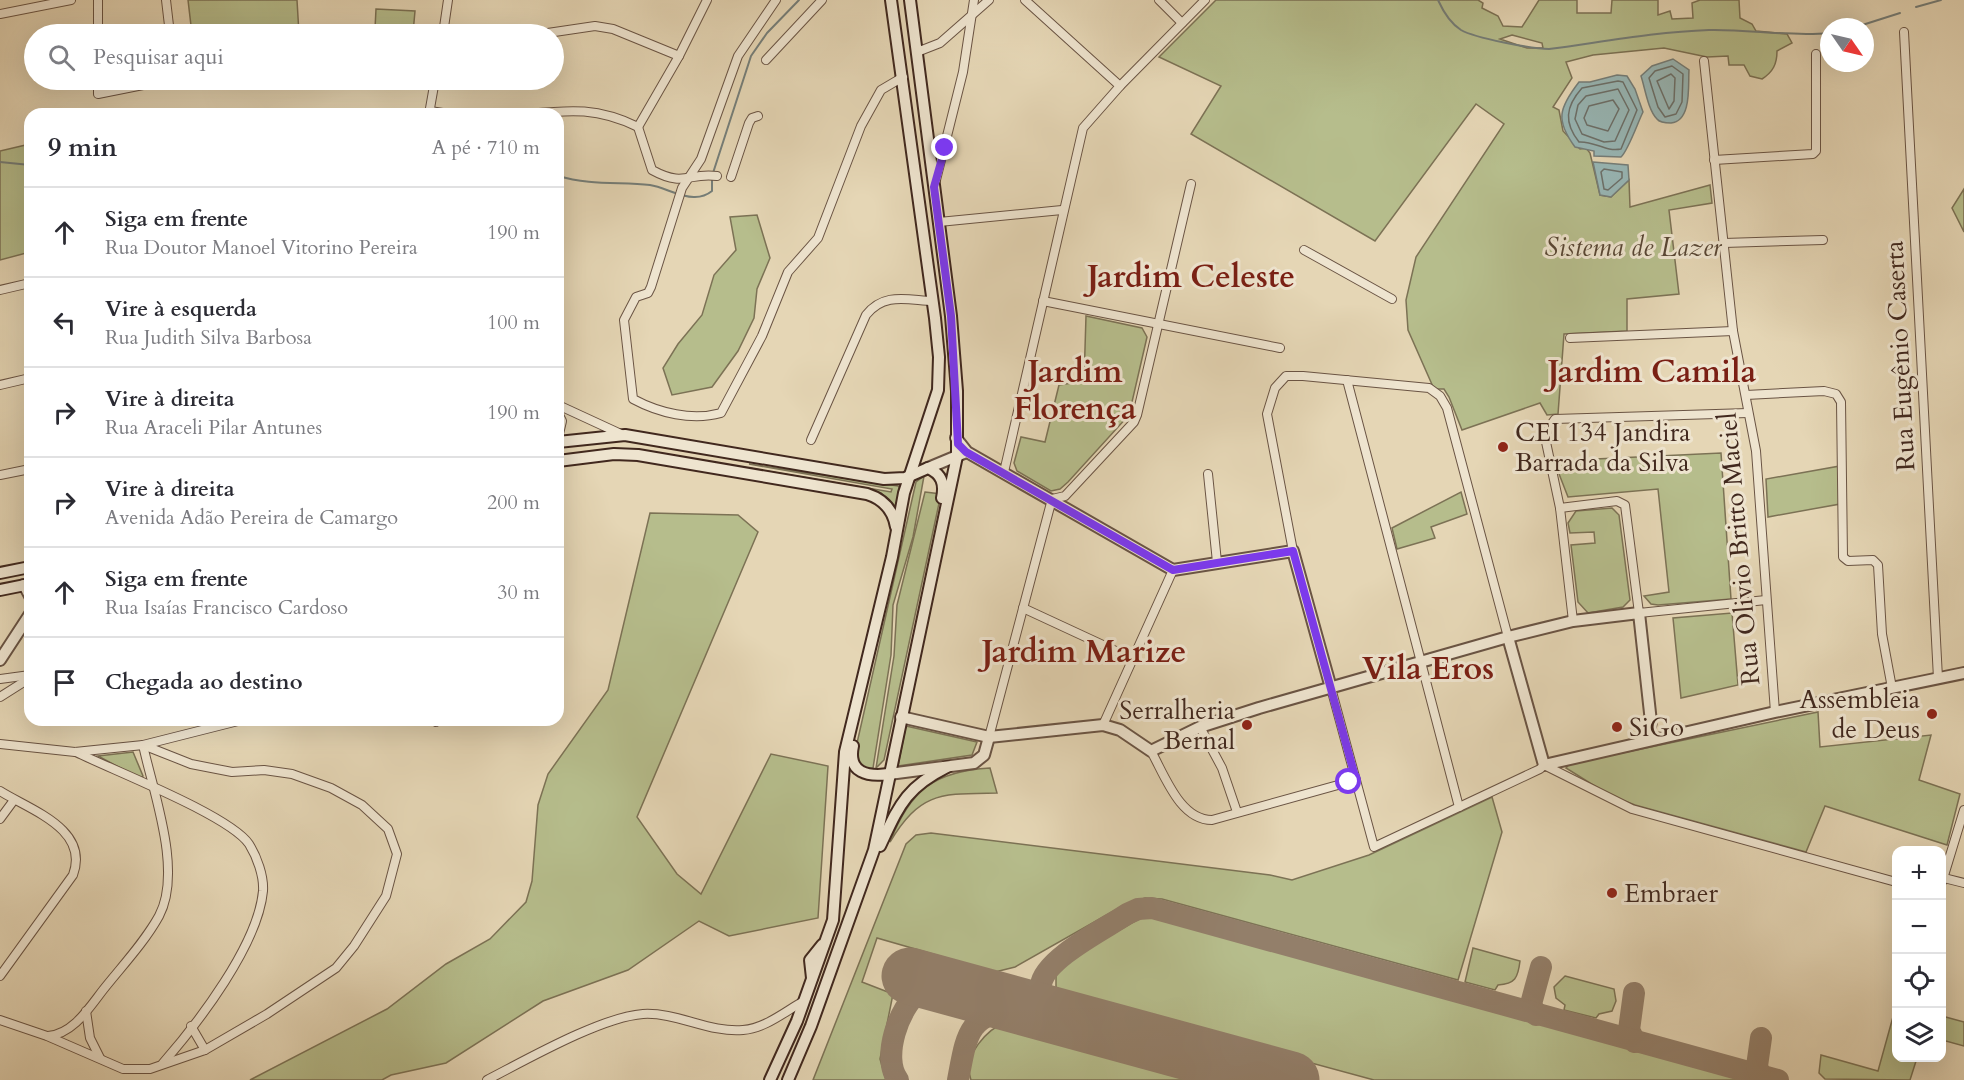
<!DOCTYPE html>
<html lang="pt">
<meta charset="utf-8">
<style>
:root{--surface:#fff;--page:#f7f7f7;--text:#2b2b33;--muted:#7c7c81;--line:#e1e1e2}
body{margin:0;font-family:Cardo,serif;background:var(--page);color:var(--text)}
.controls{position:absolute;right:18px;bottom:18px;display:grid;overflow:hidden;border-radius:12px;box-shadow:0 6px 24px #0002}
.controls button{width:54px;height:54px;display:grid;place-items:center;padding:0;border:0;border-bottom:2px solid var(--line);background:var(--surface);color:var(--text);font:30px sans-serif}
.compass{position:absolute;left:1820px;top:18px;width:54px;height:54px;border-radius:50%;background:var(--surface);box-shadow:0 6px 24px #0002;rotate:124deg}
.stop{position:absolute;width:18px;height:18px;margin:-14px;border:4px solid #7c3aed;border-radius:50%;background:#fff}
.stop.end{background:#7c3aed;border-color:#fff;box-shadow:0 2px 6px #0008}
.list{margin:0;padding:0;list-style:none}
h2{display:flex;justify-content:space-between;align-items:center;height:78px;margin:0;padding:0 24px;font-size:26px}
h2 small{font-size:20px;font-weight:400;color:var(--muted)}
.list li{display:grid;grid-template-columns:39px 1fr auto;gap:18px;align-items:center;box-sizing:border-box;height:90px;padding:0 24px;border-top:2px solid var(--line)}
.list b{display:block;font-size:22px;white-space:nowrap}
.list p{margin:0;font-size:20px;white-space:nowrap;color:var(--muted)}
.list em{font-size:20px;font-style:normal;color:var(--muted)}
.icon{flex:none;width:33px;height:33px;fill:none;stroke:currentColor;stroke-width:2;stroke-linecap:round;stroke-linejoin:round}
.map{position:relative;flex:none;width:1964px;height:1080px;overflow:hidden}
.search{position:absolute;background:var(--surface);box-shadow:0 6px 24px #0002;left:24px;top:24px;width:540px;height:66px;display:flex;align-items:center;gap:15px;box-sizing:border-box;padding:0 21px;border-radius:33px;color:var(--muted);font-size:22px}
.panel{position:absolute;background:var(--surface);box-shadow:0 6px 24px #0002;left:24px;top:108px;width:540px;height:618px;border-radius:18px}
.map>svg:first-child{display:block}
.green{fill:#b6bd8c;stroke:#7c7255;stroke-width:1.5;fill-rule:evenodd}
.water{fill:#98b7b6;stroke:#757e79;stroke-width:1.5}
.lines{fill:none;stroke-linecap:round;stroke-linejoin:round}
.shore{stroke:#6c706a;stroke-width:1.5}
.stream{stroke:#757e79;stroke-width:2}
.taxiway{stroke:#937f6a;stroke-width:22}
.runway{stroke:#937f6a;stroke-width:57}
.minor-casing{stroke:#6a5444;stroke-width:10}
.tertiary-casing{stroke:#6a5444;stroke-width:14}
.secondary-casing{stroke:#41281e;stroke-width:14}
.minor{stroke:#eee4cf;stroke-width:8}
.tertiary{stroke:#eee4cf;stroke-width:10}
.secondary{stroke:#eee4cf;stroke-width:10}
.route{stroke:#7c3aed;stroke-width:8}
.poi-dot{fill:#8f2418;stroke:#eee4cf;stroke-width:2}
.labels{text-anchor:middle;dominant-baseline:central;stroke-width:6;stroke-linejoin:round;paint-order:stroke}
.park-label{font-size:26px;font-style:italic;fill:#584634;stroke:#eee4cf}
.street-label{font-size:26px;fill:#41281e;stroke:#eee4cf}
.poi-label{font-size:26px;fill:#41281e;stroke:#eee4cf;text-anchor:start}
.district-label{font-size:32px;font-weight:bold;fill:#7a1f14;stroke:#eee4cf}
</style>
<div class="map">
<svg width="1964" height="1080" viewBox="0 0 1964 1080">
<rect width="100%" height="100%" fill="#e5d6b5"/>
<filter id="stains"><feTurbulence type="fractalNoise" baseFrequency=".00333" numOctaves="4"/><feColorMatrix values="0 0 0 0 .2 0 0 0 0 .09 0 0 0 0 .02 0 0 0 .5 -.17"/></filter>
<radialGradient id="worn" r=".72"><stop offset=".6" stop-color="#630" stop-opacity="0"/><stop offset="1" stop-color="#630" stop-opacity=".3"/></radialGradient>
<g class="green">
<path d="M188 0H297L299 34H192Z"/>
<path d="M1216 0H1478L1483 3 1482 8 1498 16 1503 26 1522 27 1539 0H1577V13H1611L1612 0H1658V15L1670 11 1672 19 1693 18 1692 3 1700 0H1739L1740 18 1752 24 1756 31 1787 34 1792 43 1777 51C1777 64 1773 72 1762 79L1750 76 1744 65H1729L1728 56 1707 57 1664 48 1593 55 1566 62 1572 78 1553 107 1559 110 1563 131 1580 149 1586 148 1590 153 1600 195 1611 197 1629 180 1630 207 1710 185 1712 203 1669 210 1679 294 1627 299V331L1564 334 1558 414 1547 415 1540 403 1462 430 1449 397 1444 389H1434L1408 330 1406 300 1416 257 1504 124 1476 104 1375 241 1191 134 1221 86 1159 57ZM1512 35 1542 43 1543 48H1527L1500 39Z"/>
<path d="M376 9 415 11 413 33 375 29Z"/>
<path d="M30 144V252L0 260V151Z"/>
<path d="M1964 189V232L1952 208Z"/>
<path d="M757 215 770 258 757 289 754 318 738 351 712 387 672 395 663 368 678 344 702 315 714 275 736 250 730 217Z"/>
<path d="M1086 316 1142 328 1147 337 1129 415 1068 482 1060 489 1051 491 1017 471 1014 463 1021 437 1045 442 1059 385 1084 381Z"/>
<path d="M1721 453 1731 599 1658 605 1651 604 1644 596 1669 592 1658 489 1568 497 1554 461Z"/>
<path d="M749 464 898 486 901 489 896 507 881 493 872 490 749 468 891 492 892 489Z"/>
<path d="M1840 466V504L1768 517 1766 479Z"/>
<path d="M924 476 913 537 893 605 891 655 873 768 867 769 858 764 855 752 916 482Z"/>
<path d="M925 492 941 494 884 760 876 768 894 656 897 605Z"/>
<path d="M1461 492 1467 514 1431 527 1435 538 1397 549 1392 528Z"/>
<path d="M1612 508 1619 515 1630 600 1623 607 1588 613 1578 602 1571 545 1595 543 1594 532 1570 533 1568 523 1576 511Z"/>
<path d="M650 513 738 515 758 532 637 817 677 874 701 894 771 754 828 766 818 918 729 936 699 921 628 970 543 1001 446 1063 391 1075 382 1080H250L387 1009 446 964 490 939 526 902 532 881 538 805 548 774 608 690Z"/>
<path d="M1732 613 1738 685 1681 698 1673 618Z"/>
<path d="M1818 712 1820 747 1931 735 1919 780 1960 794 1947 845 1825 806 1806 852 1635 805 1609 795 1566 768 1569 764Z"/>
<path d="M906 726 977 742 972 755 898 766Z"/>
<path d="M133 752 143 776 141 779 98 756Z"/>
<path d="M990 768 997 793C941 794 921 791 890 842 910 790 935 771 990 768Z"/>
<path d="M1492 797 1502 832 1458 980 1162 899 1145 898 1126 904 1015 967 995 972 877 938 862 982 893 994 880 1059 886 1080H813L906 844 916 835 931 833 1270 875 1292 880 1369 855Z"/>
<path d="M1148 916 1159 918 1751 1080H1374L1064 996 1056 989V969L1062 963 1137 920Z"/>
<path d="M1473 948 1520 961C1518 978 1515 984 1498 985L1495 990 1465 982Z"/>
<path d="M1565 976 1614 989 1616 1001 1612 1011 1599 1014 1596 1018 1564 1010 1565 1005 1556 998 1554 987Z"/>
<path d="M1896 1006V1058H1917L1910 1080 1825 1079 1819 1073 1821 1055 1878 1071Z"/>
<path d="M1942 1016 1964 1022V1046L1942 1040Z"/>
<path d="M1008 1021 1023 1023 1233 1080H971C962 1055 987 1029 1008 1021Z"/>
</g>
<g class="water">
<path d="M1673 59 1689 70C1688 85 1692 121 1671 123 1666 123 1660 123 1657 119 1648 110 1645 88 1641 76L1652 66Z"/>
<path d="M1617 75 1627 76 1635 89 1643 112C1638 122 1628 151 1621 157L1594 156V151L1575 147C1555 120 1559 108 1579 82H1590Z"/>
<path d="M1593 162 1628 165 1629 180 1611 197 1600 195Z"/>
</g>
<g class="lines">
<g class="shore">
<path d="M1672 66 1683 74 1682 102 1676 114 1665 117 1658 107 1649 78 1655 71Z"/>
<path d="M1671 74 1675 78 1674 101 1669 109 1657 81Z"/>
<path d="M1618 81 1623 82 1637 110 1621 149C1605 152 1595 141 1579 142 1564 123 1565 107 1582 88Z"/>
<path d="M1618 89 1629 110 1615 141 1604 142 1582 134 1575 119 1578 105 1586 96Z"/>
<path d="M1613 100 1619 109 1608 131 1587 125 1584 118 1589 106Z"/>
<path d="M1604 169 1622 172V178L1608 190 1604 189 1601 172Z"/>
</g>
<g class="stream">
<path d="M1438 0C1443 11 1450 23 1461 30 1475 38 1532 49 1549 49 1602 42 1655 32 1709 30 1749 29 1789 37 1829 33"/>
<path d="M1916 7 1941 0"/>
<path d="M1856 27 1900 13"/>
<path d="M0 162 30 165"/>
<path d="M713 173 751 56 767 33 799 0"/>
<path d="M558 176C589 185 619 182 650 185 664 187 681 198 695 197 701 197 707 195 712 191V178"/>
</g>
<g class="taxiway">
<path d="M1634 993 1629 1030 1635 1042"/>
<path d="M1536 1015 1531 1004 1541 967"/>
<path d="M1058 1017C1050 1008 1039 998 1041 985 1044 959 1105 929 1127 914L1138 909 1152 908 1778 1080"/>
<path d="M1257 1071 1267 1080"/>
<path d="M1760 1075 1757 1066 1761 1038"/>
<path d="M898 1080C881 1058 899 1007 919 992 925 988 935 987 942 985"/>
<path d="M958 1080C967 1033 967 1016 1018 1006"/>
</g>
<path class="runway" d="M910 976 1291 1080"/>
<g class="minor-casing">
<g id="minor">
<path d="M166 0 170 34"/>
<path d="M776 0 738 56 701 159 682 188 651 287 648 293 636 297 624 320 633 399C659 413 692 421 721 413L762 336 788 272 818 238 861 126 881 90 903 77"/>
<path d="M1025 0 1120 86"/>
<path d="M1159 0 1182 23"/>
<path d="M0 14 71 0"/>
<path d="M1904 32 1938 678"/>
<path d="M98 34V0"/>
<path d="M443 34 448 0"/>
<path d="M541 34 595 26 613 29 679 56"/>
<path d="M917 52 940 43 989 0"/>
<path d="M766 60 822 0"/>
<path d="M1704 61 1733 331 1756 451 1775 712"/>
<path d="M98 80V94L168 80"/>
<path d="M430 111 449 114"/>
<path d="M429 114 435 80"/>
<path d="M526 114C570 110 597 107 638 127L679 56 707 0"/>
<path d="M638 127 652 170C685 188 688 172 717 176"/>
<path d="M1714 160 1813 154 1816 151V54"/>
<path d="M731 177 749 123 752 118 758 116"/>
<path d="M936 180 963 72 974 0"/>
<path d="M939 222 1062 210"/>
<path d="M1724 243 1823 240"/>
<path d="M1304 250 1392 299"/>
<path d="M0 290 30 283"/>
<path d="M1043 301 1280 348"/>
<path d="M1570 338 1733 331"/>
<path d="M1347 380 1459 807"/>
<path d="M0 385 30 378"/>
<path d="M1746 395 1824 391 1836 394 1841 402 1843 557 1848 561 1873 560 1878 565 1882 634 1892 688"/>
<path d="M558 405 623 435"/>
<path d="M558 413 562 421 558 438"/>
<path d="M811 440 866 315C884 292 907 300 933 301"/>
<path d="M1004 472 1083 128 1120 86 1205 0"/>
<path d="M1208 474 1217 562"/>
<path d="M0 475 30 469"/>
<path d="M1560 508 1617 501 1625 505 1639 613 1766 600"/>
<path d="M1293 551 1267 414 1275 388 1286 376H1303L1429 388 1440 396 1447 408 1508 637"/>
<path d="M1023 608 1133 659"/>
<path d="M1573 621 1560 508 1546 442 1548 429 1555 419 1748 413"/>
<path d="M0 679 30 675"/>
<path d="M1331 688 1374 847 1540 769 1544 765 1632 809 1896 882"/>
<path d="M0 697 30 678"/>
<path d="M436 722 437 720"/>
<path d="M1103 725 1173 570"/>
<path d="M1200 727 1222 768 1237 812"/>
<path d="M989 737 1052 499 1065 496 1134 422 1137 415 1191 184"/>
<path d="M0 744 75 752 143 745 191 764 232 772 264 770 292 774 331 788 362 805 388 829 397 854 386 896 354 946 336 968 267 1014 205 1050 150 1069H123L47 1036 0 1020"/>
<path d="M1151 751C1165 776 1180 820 1212 820L1356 780"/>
<path d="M76 752C112 770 229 815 249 844 257 857 264 876 263 891 258 945 198 1023 163 1063"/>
<path d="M0 791C30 810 90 829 73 875L0 976"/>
<path d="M0 819 14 800"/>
<path d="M1944 878 1964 883"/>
<path d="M1942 882 1964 810"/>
<path d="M86 1011 90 1038 100 1058"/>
<path d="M191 1026 205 1050"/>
<path d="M48 1036C73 1034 89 1008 103 990 122 966 144 943 159 916 183 871 153 792 143 745L242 720"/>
<path d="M487 1080C526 1060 601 1017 643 1014 677 1012 709 1033 743 1030 766 1028 784 1012 804 1001"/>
</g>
</g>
<g class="tertiary-casing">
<g id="tertiary">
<path d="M956 438 967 452 1173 570 1293 551 1331 688"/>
<path d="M928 468 964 453"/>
<path d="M24 585 30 596"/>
<path d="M1508 637 1544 765 1775 712 1964 673"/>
<path d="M0 660 30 614"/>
<path d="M901 717 989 737 1103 725 1120 730 1151 751 1200 727 1259 708 1508 637 1573 621 1639 613 1651 722 1649 731 1641 742"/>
<path d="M889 774 974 763 984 755 989 737"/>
</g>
</g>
<g class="secondary-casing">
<g id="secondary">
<path d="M558 442 625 435 884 479 905 478 928 468C942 474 945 484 942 498"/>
<path d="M558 461 614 454 638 455 867 494C883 499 893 509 896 527"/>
<path d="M0 573 30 567"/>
<path d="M0 590 30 584"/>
<path d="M853 746C847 773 868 777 889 774"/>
<path d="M880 846C899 806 905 788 947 767"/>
<path d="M812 978 810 960 822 945"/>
<path d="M770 1080 797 1021 833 920 845 752 892 557 904 493 938 390 939 357 935 318 891 0"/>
<path d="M788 1080 811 1026 874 850 957 456V391L951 316 910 0"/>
</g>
</g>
<use href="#minor" class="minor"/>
<use href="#tertiary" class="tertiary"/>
<use href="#secondary" class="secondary"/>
</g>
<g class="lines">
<path class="route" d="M945 148 934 187 951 316 958 444 966 452 1173 570 1293 551 1356 780 1349 782"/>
</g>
<g class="poi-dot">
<circle cx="1503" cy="447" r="6"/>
<circle cx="1932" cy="714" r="6"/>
<circle cx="1247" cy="725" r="6"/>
<circle cx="1617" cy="727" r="6"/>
<circle cx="1612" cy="893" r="6"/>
</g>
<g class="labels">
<g class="park-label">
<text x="1633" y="247">Sistema de Lazer</text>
</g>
<g class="street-label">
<text transform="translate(1900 356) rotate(-93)">Rua Eugênio Caserta</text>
<text transform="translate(1739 549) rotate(-95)">Rua Olivio Britto Maciel</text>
</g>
<g class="poi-label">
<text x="1515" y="432">CEI 134 Jandira<tspan x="1515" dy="30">Barrada da Silva</tspan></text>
<text x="1920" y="699" text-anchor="end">Assembleia<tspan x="1920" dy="30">de Deus</tspan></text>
<text x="1235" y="710" text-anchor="end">Serralheria<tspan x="1235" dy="30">Bernal</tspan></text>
<text x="1629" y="727">SiGo</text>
<text x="1624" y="893">Embraer</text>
</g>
<g class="district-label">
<text x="1191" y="277">Jardim Celeste</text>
<text x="1075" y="372">Jardim<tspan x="1075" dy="37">Florença</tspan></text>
<text x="1652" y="372">Jardim Camila</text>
<text x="1084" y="652">Jardim Marize</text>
<text x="1428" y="669">Vila Eros</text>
</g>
</g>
<rect width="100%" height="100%" filter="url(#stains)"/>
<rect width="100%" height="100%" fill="url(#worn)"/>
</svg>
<div class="controls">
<button>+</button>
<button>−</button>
<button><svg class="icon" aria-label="locate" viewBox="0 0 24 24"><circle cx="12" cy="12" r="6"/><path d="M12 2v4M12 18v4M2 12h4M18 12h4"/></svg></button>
<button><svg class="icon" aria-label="layers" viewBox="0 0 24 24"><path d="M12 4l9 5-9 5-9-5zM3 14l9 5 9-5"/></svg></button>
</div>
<svg class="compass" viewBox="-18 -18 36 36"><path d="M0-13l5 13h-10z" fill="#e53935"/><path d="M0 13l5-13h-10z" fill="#7c7c81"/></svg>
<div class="stop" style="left:1349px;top:782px"></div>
<div class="stop end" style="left:945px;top:148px"></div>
<div class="search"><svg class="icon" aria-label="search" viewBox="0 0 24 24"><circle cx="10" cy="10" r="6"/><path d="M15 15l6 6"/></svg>Pesquisar aqui</div>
<section class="panel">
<h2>9 min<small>A pé · 710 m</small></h2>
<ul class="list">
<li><svg class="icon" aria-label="ahead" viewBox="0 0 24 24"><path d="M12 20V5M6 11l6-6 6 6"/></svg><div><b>Siga em frente</b><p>Rua Doutor Manoel Vitorino Pereira</p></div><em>190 m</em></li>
<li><svg class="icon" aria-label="left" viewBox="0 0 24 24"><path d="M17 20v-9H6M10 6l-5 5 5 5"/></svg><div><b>Vire à esquerda</b><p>Rua Judith Silva Barbosa</p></div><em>100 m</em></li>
<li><svg class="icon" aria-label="right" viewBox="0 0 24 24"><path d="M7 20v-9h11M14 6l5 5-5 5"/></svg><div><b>Vire à direita</b><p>Rua Araceli Pilar Antunes</p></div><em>190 m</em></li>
<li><svg class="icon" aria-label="right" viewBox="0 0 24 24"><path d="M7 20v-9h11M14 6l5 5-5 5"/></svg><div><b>Vire à direita</b><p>Avenida Adão Pereira de Camargo</p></div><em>200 m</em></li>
<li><svg class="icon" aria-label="ahead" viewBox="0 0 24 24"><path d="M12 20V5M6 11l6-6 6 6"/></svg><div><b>Siga em frente</b><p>Rua Isaías Francisco Cardoso</p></div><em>30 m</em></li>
<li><svg class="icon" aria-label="arrive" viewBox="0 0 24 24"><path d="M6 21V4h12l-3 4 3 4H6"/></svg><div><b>Chegada ao destino</b></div></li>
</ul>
</section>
</div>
